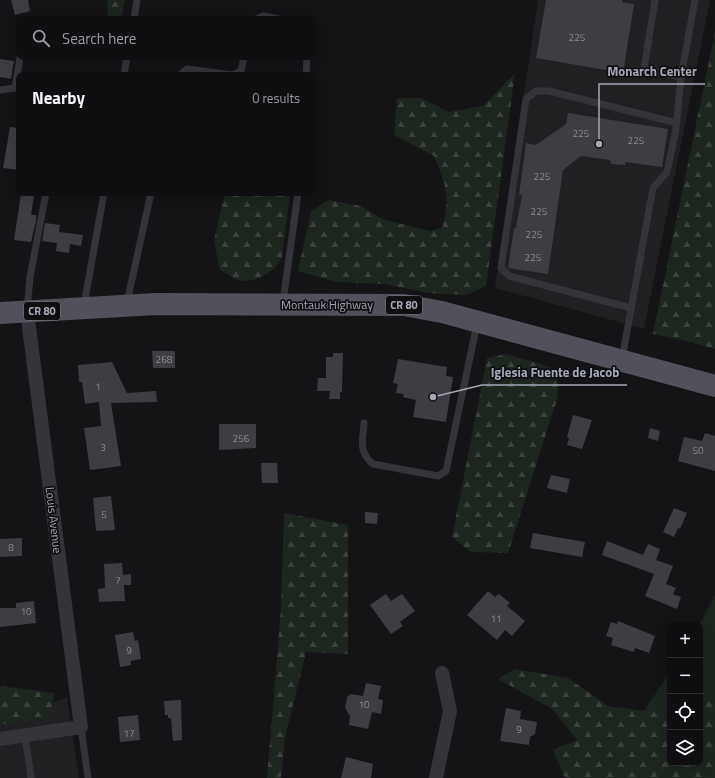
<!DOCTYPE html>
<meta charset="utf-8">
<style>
:root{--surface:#0f0e10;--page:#181719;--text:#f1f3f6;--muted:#9b9c9f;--line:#2f2e30}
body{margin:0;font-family:"Titillium Web",sans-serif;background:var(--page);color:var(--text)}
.controls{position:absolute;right:12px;bottom:12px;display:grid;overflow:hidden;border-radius:8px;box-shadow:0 4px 16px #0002}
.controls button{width:36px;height:36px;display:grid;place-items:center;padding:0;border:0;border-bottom:1px solid var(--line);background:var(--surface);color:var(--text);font:20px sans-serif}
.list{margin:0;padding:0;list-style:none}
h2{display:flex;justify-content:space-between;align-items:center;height:52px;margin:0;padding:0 16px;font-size:17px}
h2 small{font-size:13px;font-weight:400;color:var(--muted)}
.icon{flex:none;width:22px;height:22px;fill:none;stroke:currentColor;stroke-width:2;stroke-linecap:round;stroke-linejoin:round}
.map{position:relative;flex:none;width:715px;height:778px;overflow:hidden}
.search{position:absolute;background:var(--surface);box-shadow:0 4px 16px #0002;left:16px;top:16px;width:300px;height:44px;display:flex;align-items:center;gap:10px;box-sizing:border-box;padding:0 14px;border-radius:8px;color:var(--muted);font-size:15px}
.panel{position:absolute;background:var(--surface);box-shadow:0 4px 16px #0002;left:16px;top:72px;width:300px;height:124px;border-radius:8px}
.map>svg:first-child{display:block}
.built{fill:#201f22}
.green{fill:#1d251f}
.forest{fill:url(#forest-firs)}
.building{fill:#3e3d42}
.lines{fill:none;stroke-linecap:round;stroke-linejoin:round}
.service{stroke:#34353b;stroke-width:7}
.minor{stroke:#34353b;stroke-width:14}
.primary{stroke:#50515a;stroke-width:22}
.labels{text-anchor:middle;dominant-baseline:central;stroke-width:3.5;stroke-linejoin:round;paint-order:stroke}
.number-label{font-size:10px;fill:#8a8d99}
.shield{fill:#0f0e10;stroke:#777a84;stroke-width:1}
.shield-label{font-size:11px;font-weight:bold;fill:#a4a8b6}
.street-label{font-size:12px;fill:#a4a8b6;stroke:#0f0e10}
.leader{fill:none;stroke:#a4a8b6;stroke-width:1.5}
.callout-dot{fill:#a4a8b6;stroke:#0f0e10;stroke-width:1.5}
.callout-label{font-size:13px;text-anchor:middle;font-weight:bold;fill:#a4a8b6;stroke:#0f0e10;stroke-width:3.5;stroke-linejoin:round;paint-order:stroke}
</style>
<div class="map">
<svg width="715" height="778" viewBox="0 0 715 778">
<defs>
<pattern id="forest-firs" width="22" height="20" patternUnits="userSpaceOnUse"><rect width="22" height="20" fill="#1d251f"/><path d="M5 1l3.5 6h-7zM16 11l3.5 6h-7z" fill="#3b423d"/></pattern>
</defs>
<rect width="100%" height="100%" fill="#141315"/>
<g class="built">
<path d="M538 0H710L644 329 495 288Z"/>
<path d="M67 697 79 778H0V721Z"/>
</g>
<g class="green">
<path d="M715 595V690L700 706 699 625Z"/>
<path d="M670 672V712L661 713 644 711Z"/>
</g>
<g class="forest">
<path d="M107 0H125L121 19H108Z"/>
<path d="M715 32V349L690 342 653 334Z"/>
<path d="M515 73 486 286 467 295 427 293 385 284 336 282 298 271 311 211 328 200 361 206 382 219 430 231 442 228C451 199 446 184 434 156L394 135 397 98H421L449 112 483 106Z"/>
<path d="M230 193H290L282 257C277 270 258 282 243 281 236 281 226 273 220 270L214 241 224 196Z"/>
<path d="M506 354 557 369 558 396 508 553 471 552 452 537 487 358Z"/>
<path d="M284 513 348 525V654L306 652 285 738 281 778H267L281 609Z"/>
<path d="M515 669 568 678 608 706 661 713 670 712V763H700V706L715 690V778H568L564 776 553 750 577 740 552 709 498 679Z"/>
<path d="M0 686 55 693 48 719 0 724Z"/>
</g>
<g class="building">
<path d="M11 0H28L30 11 15 15Z"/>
<path d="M546 0H622V2L634 4 623 73 536 58Z"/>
<path d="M0 59 14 61 11 79 0 77Z"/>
<path d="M568 113 668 129 662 167 625 162V165L611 164 610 160 581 156 563 170 548 274 508 268 514 228H516L522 195H519L526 143 536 145 566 124Z"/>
<path d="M10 127 19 128 16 156 19 157V170L3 168Z"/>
<path d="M21 194 34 196 31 215H36V221L31 242 14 240Z"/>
<path d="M45 223 60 225 59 232 83 235 81 246 70 244 69 253 56 251 57 243 42 241Z"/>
<path d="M152 351H175V368H153Z"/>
<path d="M333 353H343L342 392H340V399H329L330 391H317L318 378H326V357H333Z"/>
<path d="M398 359 447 367 446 376 453 377 446 422 413 417 416 400 403 397 404 394 396 393 398 384 393 383Z"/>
<path d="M112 362 127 393 156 391 157 402 111 403 121 466 90 470 84 428 101 426 99 402 85 404 82 382H79L78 365Z"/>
<path d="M573 415 592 420 582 449 567 445 569 438 567 437Z"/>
<path d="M219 424H256V448L219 450Z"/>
<path d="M650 428 660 431 658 441 648 438Z"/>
<path d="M705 433 715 436V471L678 461 684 437 702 441Z"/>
<path d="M261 463H277L278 483H262Z"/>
<path d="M551 475 570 479 567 493 547 488Z"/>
<path d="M111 496 115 530 96 531 93 498Z"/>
<path d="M674 508 687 513 680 529 678 528 674 537 663 532Z"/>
<path d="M365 512 378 513 377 524 365 523Z"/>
<path d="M533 533 585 542 582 557 530 548Z"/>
<path d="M22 538V556L0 557V539Z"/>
<path d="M607 541 643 555 648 544 660 549 656 560 673 566 666 584 676 588 673 594 681 597 677 609 645 596 654 574 602 555Z"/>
<path d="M122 563 123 575 131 574V585H124L125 601 99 602 98 589 105 588 104 564Z"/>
<path d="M488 591 495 597 499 594 510 603 507 606 525 621 512 636 505 630 497 640 467 615Z"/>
<path d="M386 594 391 601 402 594 415 611 400 622 403 626 391 634 370 605Z"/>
<path d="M34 601 36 623 0 627V608H16V603Z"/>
<path d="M618 621 655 636 649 653 635 648 634 652 611 645 613 638 606 636 611 622 617 624Z"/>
<path d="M133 632 135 641 138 640 141 659 131 661V665L120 667 115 635Z"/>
<path d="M366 683 381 686 378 699 383 700 381 714 372 712 368 729 349 725 350 716 345 708 347 697 351 694 363 696Z"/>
<path d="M181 700 182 740 173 741 171 718H168V715H165L164 701Z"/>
<path d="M506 708 521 711 520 719 537 722 535 734 530 737 529 745 500 741Z"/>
<path d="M138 715 140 740 120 742 118 717Z"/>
<path d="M346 757 373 764 371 778H341Z"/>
</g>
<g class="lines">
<g class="service">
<path d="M134 19 137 0"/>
<path d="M257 19 263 16 278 19"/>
<path d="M124 75 127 57"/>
<path d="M180 75 187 69 233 75 241 71 244 57"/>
<path d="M306 75 307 57"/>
<path d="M681 77 695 0"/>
<path d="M0 90 15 88 20 57"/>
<path d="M127 302 151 193"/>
<path d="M283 302 298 193"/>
<path d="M84 305 104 193"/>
<path d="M631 308 509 276 501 268 526 99 536 91H549L677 123"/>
<path d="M27 310 30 277 46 193"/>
<path d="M622 359 653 188 667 172 676 129 681 77 644 69 655 0"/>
<path d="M364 423C363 441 358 451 373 464L438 476 446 471 477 324"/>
<path d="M81 727 88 778"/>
<path d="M25 735 31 778"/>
</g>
<g class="minor">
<path d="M0 739 81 727 27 312"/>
<path d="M436 778 450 711 442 673"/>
</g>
<path class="primary" d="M0 313 156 304 404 305 442 312 715 386"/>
</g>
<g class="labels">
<g class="number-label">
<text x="577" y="37">225</text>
<text x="581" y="133">225</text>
<text x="636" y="140">225</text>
<text x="542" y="176">225</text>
<text x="539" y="211">225</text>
<text x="534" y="234">225</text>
<text x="533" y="257">225</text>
<text x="164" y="359">268</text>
<text x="98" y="386">1</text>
<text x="241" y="438">256</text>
<text x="103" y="447">3</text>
<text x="698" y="450">50</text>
<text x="104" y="514">5</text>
<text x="11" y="547">8</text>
<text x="118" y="580">7</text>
<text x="26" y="611">10</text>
<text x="496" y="618">11</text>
<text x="129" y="650">9</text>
<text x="364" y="704">10</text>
<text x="519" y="729">9</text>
<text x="129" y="733">17</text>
</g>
<g class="shield">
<rect x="386" y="296" width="36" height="18" rx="3"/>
<rect x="24" y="302" width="36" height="18" rx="3"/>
</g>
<g class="shield-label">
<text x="404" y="305">CR 80</text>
<text x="42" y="311">CR 80</text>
</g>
<g class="street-label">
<text x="327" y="304">Montauk Highway</text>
<text transform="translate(54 520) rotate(83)">Louis Avenue</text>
</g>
</g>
<path class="leader" d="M599 144L599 84H705M433 397L482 385H627"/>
<g class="callout-dot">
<circle cx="599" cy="144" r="4"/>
<circle cx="433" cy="397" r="4"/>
</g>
<g class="callout-label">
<text x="652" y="76">Monarch Center</text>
<text x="555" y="377">Iglesia Fuente de Jacob</text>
</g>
</svg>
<div class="controls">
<button>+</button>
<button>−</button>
<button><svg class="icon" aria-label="locate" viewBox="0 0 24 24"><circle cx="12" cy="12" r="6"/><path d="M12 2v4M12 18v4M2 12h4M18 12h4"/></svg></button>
<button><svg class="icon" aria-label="layers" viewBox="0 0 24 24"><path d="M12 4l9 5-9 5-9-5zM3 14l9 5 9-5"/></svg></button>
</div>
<div class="search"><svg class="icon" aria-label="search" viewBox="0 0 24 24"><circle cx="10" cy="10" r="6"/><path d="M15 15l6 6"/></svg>Search here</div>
<section class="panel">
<h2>Nearby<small>0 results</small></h2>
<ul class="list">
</ul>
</section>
</div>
